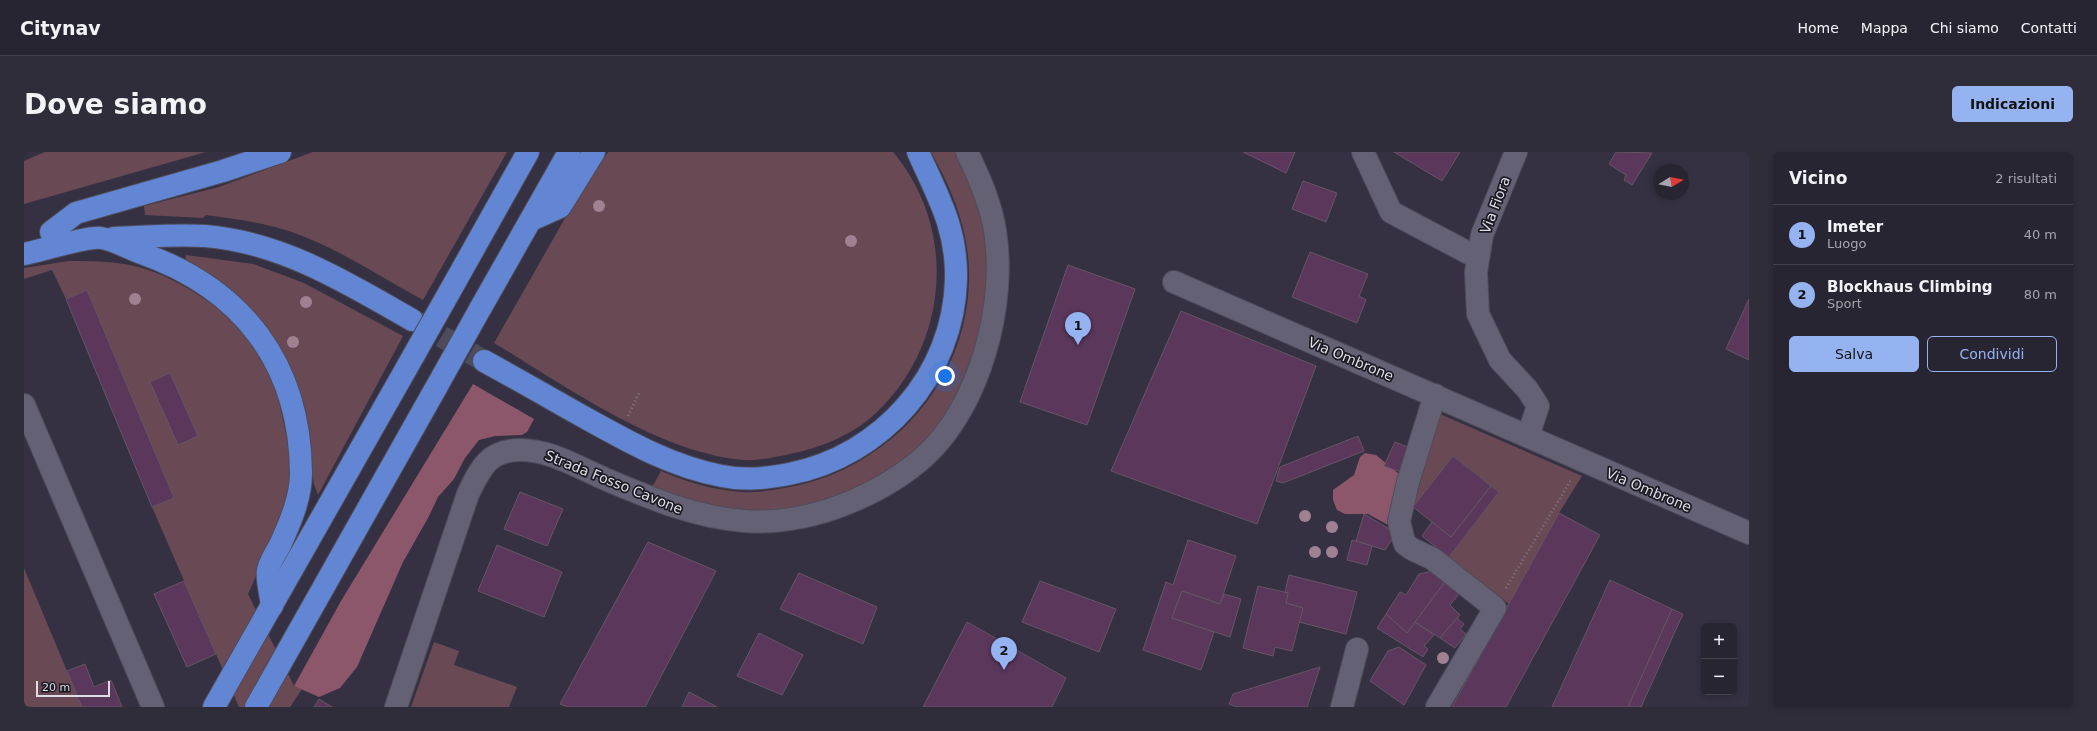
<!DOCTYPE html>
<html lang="it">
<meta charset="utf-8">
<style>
:root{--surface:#282532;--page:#302d3a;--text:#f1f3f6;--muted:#a5a5ac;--line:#44424d;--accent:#95b2f1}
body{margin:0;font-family:"DejaVu Sans",sans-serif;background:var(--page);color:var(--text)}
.controls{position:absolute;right:12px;bottom:12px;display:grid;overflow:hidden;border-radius:6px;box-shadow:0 2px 6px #0003}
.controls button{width:36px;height:36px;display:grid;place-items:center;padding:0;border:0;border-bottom:1px solid var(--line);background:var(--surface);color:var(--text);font:20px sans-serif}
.compass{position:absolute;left:1629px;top:12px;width:36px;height:36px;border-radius:50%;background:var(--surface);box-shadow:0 2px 6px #0003;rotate:80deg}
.scale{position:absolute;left:12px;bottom:10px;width:74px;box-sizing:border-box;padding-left:4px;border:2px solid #dedce7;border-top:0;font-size:11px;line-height:14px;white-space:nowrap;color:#dedce7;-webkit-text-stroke:3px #1c1a23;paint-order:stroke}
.you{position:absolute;left:921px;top:224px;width:14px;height:14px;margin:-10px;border:3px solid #fff;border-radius:50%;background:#1a73e8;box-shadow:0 0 0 6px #1a73e833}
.badge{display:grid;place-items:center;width:26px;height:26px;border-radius:50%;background:var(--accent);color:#111;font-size:13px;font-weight:700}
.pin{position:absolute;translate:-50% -33px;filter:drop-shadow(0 1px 2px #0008)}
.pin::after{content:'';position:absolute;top:21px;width:14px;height:12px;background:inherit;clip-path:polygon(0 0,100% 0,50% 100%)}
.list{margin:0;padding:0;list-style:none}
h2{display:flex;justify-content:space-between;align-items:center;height:52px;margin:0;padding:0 16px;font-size:17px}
h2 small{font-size:13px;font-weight:400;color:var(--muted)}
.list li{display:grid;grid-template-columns:26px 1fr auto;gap:12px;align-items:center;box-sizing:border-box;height:60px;padding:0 16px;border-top:1px solid var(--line)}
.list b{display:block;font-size:15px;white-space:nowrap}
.list p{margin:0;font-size:13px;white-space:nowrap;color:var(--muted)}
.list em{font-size:13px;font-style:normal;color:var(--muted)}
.actions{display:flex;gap:8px;padding:12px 16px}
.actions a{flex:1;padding:9px 0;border:1px solid var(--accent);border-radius:6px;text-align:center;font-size:14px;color:var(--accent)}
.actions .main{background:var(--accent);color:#111}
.map{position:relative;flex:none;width:1725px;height:555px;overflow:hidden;border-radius:6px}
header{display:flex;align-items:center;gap:24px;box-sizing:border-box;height:56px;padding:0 20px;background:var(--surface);border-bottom:1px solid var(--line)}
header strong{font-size:19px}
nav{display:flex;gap:22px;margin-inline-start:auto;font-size:14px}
.intro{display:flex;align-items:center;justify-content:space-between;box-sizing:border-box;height:96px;padding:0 24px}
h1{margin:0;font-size:28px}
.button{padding:10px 18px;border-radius:6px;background:var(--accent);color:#111;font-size:14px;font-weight:700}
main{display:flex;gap:24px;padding:0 24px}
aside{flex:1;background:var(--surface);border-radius:6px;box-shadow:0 2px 6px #0003}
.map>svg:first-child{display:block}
.green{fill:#684954}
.forest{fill:#8c576b}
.building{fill:#5a375b;stroke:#655565}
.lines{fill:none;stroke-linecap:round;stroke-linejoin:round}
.highway-tunnel{stroke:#4e4b5c;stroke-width:22;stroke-dasharray:22 11;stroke-linecap:butt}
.minor-casing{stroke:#4f4c5a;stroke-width:24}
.highway-casing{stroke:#4f4c5a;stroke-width:24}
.path{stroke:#7f7c8b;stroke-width:2.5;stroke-dasharray:1 3;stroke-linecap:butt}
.minor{stroke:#656175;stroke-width:22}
.highway{stroke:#6286d4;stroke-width:22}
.highway-bridge-casing{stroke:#4f4c5a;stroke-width:24;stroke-linecap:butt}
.highway-bridge{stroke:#6286d4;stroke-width:22}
.tree{fill:#9f8192}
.labels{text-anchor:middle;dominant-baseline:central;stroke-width:3.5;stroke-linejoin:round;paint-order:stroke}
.street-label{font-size:14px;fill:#dedce7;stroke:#1c1a23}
</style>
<header>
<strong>Citynav</strong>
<nav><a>Home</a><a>Mappa</a><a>Chi siamo</a><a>Contatti</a></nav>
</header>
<div class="intro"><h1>Dove siamo</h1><a class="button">Indicazioni</a></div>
<main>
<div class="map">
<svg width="1725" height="555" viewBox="0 0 1725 555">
<rect width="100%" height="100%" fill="#353143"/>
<g class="green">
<path d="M21 0H182L0 52V9Z"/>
<path d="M289 0H483L399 148C351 122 304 89 251 75 228 69 205 66 182 63L179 66 121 63 120 54 195 35Z"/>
<path d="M584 0H869C934 77 925 192 852 261 829 283 796 296 766 302 751 305 735 309 720 308 637 302 541 234 470 191L561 31Z"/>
<path d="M907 0H932L943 21 963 71 968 106 959 184 931 251 891 304 831 342 774 358 713 362 627 337 637 319C662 330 690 338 718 340 734 341 750 338 766 335 865 316 943 231 945 128 946 81 930 41 907 0Z"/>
<path d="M162 103 229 112 280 131 379 184 294 343 290 332 276 239 264 211 247 181 226 159 161 113Z"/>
<path d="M45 109C65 109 86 109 106 113 155 123 218 166 242 212 252 231 255 251 260 272 265 295 271 324 265 347 263 357 257 366 253 375 244 397 234 420 224 442L270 534 278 537 266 555H215L128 355 150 346 63 138 42 147 28 118 0 127V116Z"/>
<path d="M1416 262 1558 324 1535 361 1485 452 1425 405 1475 340 1429 304 1389 355Z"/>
<path d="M0 416 58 555H0Z"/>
<path d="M410 490 435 499 430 513 493 535 485 555H387Z"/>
</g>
<g class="forest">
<path d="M449 232 510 267 503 280 498 283 471 284 455 288 441 306 430 327 414 345 404 366 379 410 333 515 316 536 295 545 270 534 317 449Z"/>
<path d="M1341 301 1352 303 1375 322 1366 356V374L1344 362H1321L1313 358 1309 348V338L1330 323 1336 305Z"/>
</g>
<g class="building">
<path d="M1219 0H1271L1262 21Z"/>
<path d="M1370 0H1436L1418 29Z"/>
<path d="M1592 0 1628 1 1608 33 1600 28 1602 23 1585 12Z"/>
<path d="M1279 29 1313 41 1302 70 1268 57Z"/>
<path d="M1286 100 1344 122 1335 144 1342 148 1333 171 1268 145Z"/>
<path d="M1044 113 1111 137 1063 273 996 250Z"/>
<path d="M63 138 150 346 128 355 42 147Z"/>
<path d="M1725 147V208L1702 197Z"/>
<path d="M1157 159 1292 214 1233 372 1087 319Z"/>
<path d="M146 221 174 284 154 293 126 230Z"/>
<path d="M1334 284 1340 299 1259 331 1252 329 1256 315Z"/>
<path d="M1371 290 1389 297 1383 322 1360 314Z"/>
<path d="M1429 304 1467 334 1427 385 1389 355Z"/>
<path d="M1467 334 1475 340 1425 405 1398 384 1408 370 1427 385Z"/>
<path d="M496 340 539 357 523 394 480 377Z"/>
<path d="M1535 361 1576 383 1482 555H1428Z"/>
<path d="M1340 362 1372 381 1361 398 1332 389Z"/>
<path d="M1164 388 1212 404 1196 452 1158 439 1148 466 1190 480 1177 518 1119 498 1142 430 1149 433Z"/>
<path d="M1328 388 1348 394 1343 413 1323 408Z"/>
<path d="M624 390 692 419 621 555H544L536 552Z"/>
<path d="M473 393 538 420 520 465 454 439Z"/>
<path d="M1409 419 1421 430 1383 481 1362 462 1376 440 1382 443 1395 422Z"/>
<path d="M775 421 853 455 839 492 756 457Z"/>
<path d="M1265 423 1333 440 1322 482 1275 470 1279 456 1262 451 1264 441 1261 440Z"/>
<path d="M1586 428 1648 457 1604 555H1528Z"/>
<path d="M160 429 192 502 163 515 130 442Z"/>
<path d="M1016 429 1092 457 1075 500 998 470Z"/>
<path d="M1421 430 1439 437 1426 453 1436 463 1416 486 1391 470Z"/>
<path d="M1234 434 1264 441 1262 451 1279 456 1268 499 1251 495 1249 504 1219 496Z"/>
<path d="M1158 439 1196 452 1200 442 1217 447 1206 485 1148 466Z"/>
<path d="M1648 457 1659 462 1617 555H1604Z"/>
<path d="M1362 462 1383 481 1391 470 1410 483 1400 494 1404 497 1399 505 1353 476Z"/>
<path d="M1433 466 1440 472 1436 477 1442 482 1431 496 1416 486Z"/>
<path d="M943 470 1042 526 1028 555H899Z"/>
<path d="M735 481 779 503 758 543 713 524Z"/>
<path d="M1375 495 1402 513 1380 553 1346 529 1364 499Z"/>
<path d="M61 512 70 535 87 528 98 555H58L43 519Z"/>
<path d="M1296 515 1283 555H1213L1205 552 1209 542Z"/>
<path d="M665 540 693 555H658Z"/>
<path d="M295 547 308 555H290Z"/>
</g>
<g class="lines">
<path class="highway-tunnel" d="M389 168 460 209"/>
<g class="minor-casing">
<g id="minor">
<path d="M1339 0 1367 60 1454 106"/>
<path d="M1492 0 1458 83 1452 120 1454 162 1476 208 1503 237 1514 254 1504 284"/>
<path d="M1150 130 1725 381"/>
<path d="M1411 243 1384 330 1375 369 1379 386 1381 392 1388 397 1409 407 1471 456 1413 555"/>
<path d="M0 253 129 555"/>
<path d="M372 555 444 342C456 318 463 299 494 298 525 297 553 315 581 327 626 346 670 365 720 369 757 372 797 363 831 348 856 337 880 323 901 304 956 254 983 151 971 79 967 52 955 25 943 0"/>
<path d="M1318 555 1333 497"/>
</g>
</g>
<g class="highway-casing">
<g id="highway">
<path d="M507 68 536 55 570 0"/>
<path d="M27 80 52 61 199 19 256 0"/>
<path d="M90 86C120 85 151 82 181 84 257 90 324 131 388 168"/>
<path d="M0 102C15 99 65 84 77 86 90 88 104 96 117 101 219 137 276 212 277 321 277 346 266 371 256 393 252 401 246 409 244 418 242 427 247 443 248 454"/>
<path d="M426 139 504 0"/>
<path d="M456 157 545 0"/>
<path d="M460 209C493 227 526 246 558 264 603 289 648 315 698 324 721 329 743 326 765 322 858 304 930 223 932 127 933 76 914 45 894 0"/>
<path d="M190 555 382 217"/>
<path d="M232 555 413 234"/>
</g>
</g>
<g class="path">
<path d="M604 264 615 241"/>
<path d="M1482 436 1547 328"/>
</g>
<use href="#minor" class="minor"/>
<use href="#highway" class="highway"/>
<g class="highway-bridge-casing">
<g id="highway-bridge">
<path d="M382 217 426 139"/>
<path d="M413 234 456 157"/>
</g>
</g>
<use href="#highway-bridge" class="highway-bridge"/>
</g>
<g class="tree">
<circle cx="575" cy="54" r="6"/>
<circle cx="827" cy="89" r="6"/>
<circle cx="111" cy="147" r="6"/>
<circle cx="282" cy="150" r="6"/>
<circle cx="269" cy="190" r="6"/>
<circle cx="1281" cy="364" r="6"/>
<circle cx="1308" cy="375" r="6"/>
<circle cx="1291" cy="400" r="6"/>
<circle cx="1308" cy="400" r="6"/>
<circle cx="1419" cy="506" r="6"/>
</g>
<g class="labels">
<g class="street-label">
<text transform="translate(1471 53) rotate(-69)">Via Fiora</text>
<text transform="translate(1327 207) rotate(23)">Via Ombrone</text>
<text transform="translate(590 330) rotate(22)">Strada Fosso Cavone</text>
<text transform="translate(1625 338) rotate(23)">Via Ombrone</text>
</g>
</g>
</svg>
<div class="controls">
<button>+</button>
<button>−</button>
</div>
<svg class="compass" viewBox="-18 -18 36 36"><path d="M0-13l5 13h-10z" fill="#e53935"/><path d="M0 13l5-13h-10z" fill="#a5a5ac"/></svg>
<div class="scale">20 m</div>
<div class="you"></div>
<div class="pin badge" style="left:1054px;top:193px">1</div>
<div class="pin badge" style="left:980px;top:518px">2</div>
</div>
<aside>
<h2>Vicino<small>2 risultati</small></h2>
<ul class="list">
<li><span class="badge">1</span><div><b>Imeter</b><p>Luogo</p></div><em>40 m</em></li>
<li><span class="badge">2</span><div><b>Blockhaus Climbing</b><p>Sport</p></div><em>80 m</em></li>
</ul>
<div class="actions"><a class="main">Salva</a><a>Condividi</a></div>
</aside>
</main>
